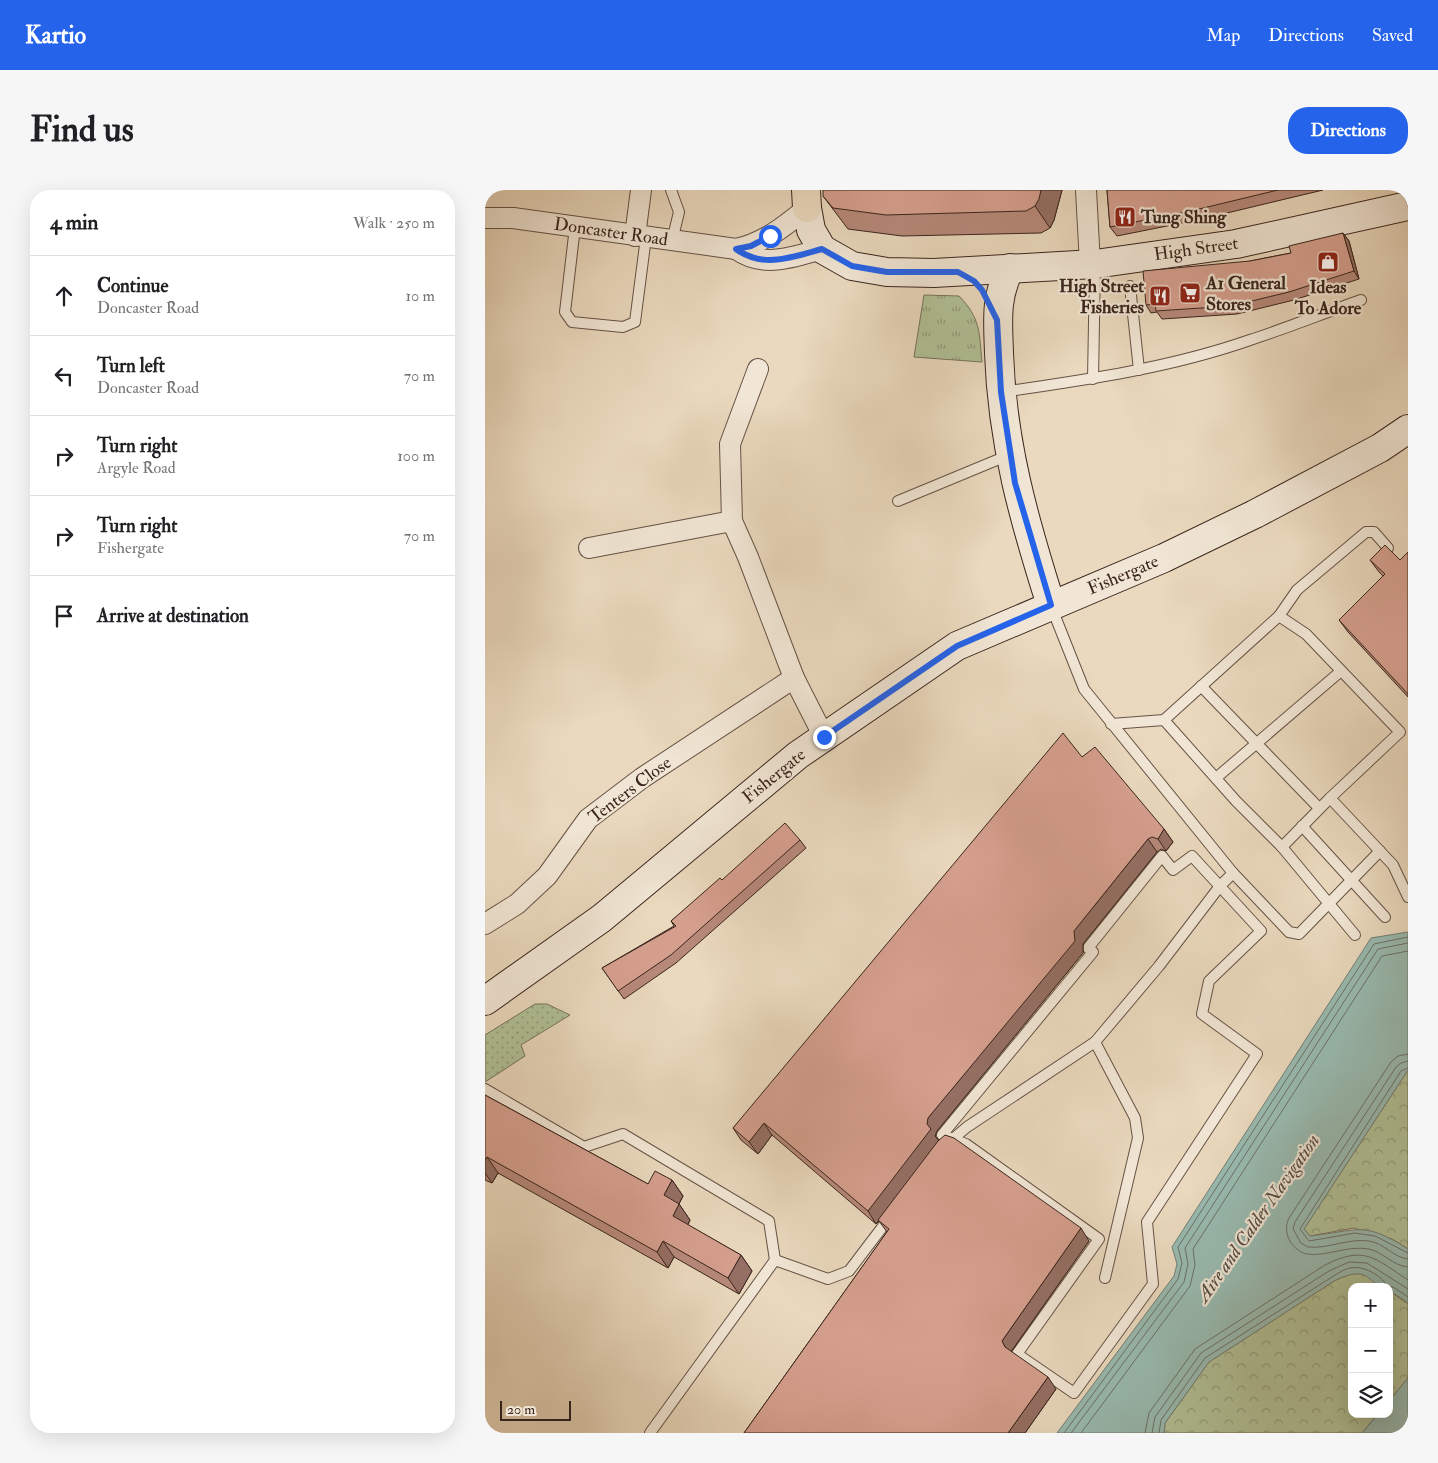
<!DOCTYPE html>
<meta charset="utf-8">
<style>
:root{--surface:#fff;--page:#f6f6f6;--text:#202124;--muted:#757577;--line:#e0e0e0;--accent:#2563eb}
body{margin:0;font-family:"IM FELL Double Pica",serif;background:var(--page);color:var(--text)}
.controls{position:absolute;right:15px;bottom:15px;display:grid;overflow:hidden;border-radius:10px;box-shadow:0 5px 20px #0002}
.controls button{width:45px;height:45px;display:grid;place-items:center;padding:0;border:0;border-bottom:1px solid var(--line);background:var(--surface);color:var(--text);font:25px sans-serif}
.scale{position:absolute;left:15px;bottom:12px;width:71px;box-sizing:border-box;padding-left:5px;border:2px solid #3a251d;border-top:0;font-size:14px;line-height:18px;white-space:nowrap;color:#3a251d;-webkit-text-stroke:4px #f1e6d5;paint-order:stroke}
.stop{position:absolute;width:15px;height:15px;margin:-11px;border:4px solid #2563eb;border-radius:50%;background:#fff}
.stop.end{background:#2563eb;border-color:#fff;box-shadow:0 1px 5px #0008}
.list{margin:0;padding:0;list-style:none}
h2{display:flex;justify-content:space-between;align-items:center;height:65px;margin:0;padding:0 20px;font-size:21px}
h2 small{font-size:16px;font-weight:400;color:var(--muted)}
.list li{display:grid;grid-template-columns:32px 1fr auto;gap:15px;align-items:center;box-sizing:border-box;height:80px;padding:0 20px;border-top:1px solid var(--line)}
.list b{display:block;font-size:19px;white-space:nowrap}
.list p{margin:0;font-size:16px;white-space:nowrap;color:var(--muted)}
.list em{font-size:16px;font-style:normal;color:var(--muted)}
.icon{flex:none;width:28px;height:28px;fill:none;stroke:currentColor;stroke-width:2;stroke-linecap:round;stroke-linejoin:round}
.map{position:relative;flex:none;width:923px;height:1243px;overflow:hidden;border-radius:20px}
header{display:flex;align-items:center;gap:30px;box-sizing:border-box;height:70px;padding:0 25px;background:var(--accent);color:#fff}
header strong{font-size:24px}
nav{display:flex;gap:28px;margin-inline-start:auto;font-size:18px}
.intro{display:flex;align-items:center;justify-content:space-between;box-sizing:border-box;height:120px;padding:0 30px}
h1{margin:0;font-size:35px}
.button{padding:12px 22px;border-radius:20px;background:var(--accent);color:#fff;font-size:18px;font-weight:700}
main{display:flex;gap:30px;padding:0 30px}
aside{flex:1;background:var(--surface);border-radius:20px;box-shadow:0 5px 20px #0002}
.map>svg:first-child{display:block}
.grass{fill:url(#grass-dots);stroke:#76725a}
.forest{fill:url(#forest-crowns);stroke:#76725a}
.park{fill:url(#park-tufts);stroke:#76725a}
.water{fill:#98bab0;stroke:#727e75}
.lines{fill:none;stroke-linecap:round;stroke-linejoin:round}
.shore{stroke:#697066;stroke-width:1}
.lane-casing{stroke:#665245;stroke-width:12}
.street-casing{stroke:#665245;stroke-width:22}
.secondary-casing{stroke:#3a251d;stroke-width:30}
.primary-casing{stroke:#3a251d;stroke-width:30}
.lane{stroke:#f1e6d5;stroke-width:10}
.street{stroke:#f1e6d5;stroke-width:20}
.secondary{stroke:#f1e6d5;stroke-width:28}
.primary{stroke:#ead9be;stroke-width:28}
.wall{fill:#b7897a;stroke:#3a251d}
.shaded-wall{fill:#956f63;stroke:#3a251d}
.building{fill:#d59f8e;stroke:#3a251d}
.route{stroke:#2563eb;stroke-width:6}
.labels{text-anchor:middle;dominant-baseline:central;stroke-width:4.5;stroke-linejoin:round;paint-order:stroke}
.poi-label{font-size:18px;font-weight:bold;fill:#3a251d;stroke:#f1e6d5;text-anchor:start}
.street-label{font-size:18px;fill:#3a251d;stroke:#f1e6d5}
.water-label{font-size:19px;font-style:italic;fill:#524a42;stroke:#f1e6d5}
</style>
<header>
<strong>Kartio</strong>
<nav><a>Map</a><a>Directions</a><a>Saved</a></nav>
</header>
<div class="intro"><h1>Find us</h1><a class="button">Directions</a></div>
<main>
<aside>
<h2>4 min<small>Walk · 250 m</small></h2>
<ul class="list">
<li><svg class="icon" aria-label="ahead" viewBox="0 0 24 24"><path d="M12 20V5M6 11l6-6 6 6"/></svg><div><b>Continue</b><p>Doncaster Road</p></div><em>10 m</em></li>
<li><svg class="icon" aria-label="left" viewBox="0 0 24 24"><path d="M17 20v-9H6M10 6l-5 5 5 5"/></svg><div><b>Turn left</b><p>Doncaster Road</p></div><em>70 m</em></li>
<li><svg class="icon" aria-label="right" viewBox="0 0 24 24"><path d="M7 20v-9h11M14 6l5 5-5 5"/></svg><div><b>Turn right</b><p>Argyle Road</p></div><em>100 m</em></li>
<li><svg class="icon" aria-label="right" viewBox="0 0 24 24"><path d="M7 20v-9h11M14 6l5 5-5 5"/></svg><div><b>Turn right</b><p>Fishergate</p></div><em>70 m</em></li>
<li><svg class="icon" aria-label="arrive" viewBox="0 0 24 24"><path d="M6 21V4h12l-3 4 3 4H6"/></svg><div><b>Arrive at destination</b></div></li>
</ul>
</aside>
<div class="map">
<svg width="923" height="1243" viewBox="0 0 923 1243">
<defs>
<pattern id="grass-dots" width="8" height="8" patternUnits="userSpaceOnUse" patternTransform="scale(1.25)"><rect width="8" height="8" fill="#b1c096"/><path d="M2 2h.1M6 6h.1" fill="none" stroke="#919c7a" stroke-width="1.8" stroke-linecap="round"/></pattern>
<pattern id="forest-crowns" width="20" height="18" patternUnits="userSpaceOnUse" patternTransform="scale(1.25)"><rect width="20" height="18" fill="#b1c096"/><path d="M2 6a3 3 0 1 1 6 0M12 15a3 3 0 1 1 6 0" fill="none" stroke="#919c7a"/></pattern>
<pattern id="park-tufts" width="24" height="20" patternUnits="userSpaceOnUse" patternTransform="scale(1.25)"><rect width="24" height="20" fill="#b1c096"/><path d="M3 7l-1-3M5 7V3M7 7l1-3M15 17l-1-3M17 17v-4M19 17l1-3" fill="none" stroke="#919c7a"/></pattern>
</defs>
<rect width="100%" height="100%" fill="#ead9be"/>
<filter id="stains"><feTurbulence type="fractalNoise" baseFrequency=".004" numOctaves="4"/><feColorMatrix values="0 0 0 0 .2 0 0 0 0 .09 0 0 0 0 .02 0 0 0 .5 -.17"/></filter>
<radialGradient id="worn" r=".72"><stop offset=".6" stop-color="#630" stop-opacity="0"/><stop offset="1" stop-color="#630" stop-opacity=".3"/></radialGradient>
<path class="grass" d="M50 814H62L85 825 36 855 40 866 0 892V845Z"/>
<g class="forest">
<path d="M923 880V1059L907 1049 869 1038 825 1046 819 1039Z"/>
<path d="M866 1083 879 1084 898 1097H867V1224H893L877 1243H679L680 1233 724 1172 849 1091Z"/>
<path d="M904 1101 923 1114V1188L904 1211Z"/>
</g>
<path class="park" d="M439 105 474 106C496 129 494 142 497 172L429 167Z"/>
<g class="water">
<path d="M923 742V880L819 1039 825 1046C873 1041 878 1030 923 1059V1113L904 1100V1097C879 1097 889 1072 849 1091L724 1172 680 1233 679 1243H572L689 1086 692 1074 687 1057 886 748Z"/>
<path d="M923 1188V1243H877L893 1224H904V1211Z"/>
</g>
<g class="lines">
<g class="shore">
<path d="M923 864 913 866 906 872 804 1028C797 1043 806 1059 821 1064 842 1067 862 1055 884 1059 898 1062 908 1076 923 1077"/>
<path d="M923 871 916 873 911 877 810 1032 808 1039 816 1053 823 1057C844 1059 863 1048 884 1051 899 1053 909 1068 923 1069"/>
<path d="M923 878 916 881 815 1039 824 1051 870 1043 890 1046 923 1063"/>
<path d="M579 1243 693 1089 697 1073 693 1057 889 754 923 747"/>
<path d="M586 1243 699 1092 703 1074 700 1058 893 759 923 753"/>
<path d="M596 1243 705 1096 710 1075 708 1059 897 766 923 761"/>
<path d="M660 1243 664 1223 710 1159 840 1075C880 1055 889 1068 923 1090"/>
<path d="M667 1243 670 1227 716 1163 844 1081 864 1072 882 1073 923 1099"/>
<path d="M674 1243 676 1230 720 1168 847 1087C852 1084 859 1079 865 1078 878 1075 896 1085 902 1096L908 1097 923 1107"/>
</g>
<g class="lane-casing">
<g id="lane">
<path d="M186 0 194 22 187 51"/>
<path d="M90 37 80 122 87 132 138 137 150 132 161 47"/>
<path d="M645 96 654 180"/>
<path d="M608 189 610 75"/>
<path d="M517 202C600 190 685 178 765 150 802 138 839 123 876 110"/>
<path d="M413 311 524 265"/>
<path d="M794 426 812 400 881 342H889L903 358"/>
<path d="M716 496 834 618"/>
<path d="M626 534 679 530 751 611 797 657 845 608 915 542 821 444 794 426 679 530"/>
<path d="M731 588 856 481"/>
<path d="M845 608 908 675 923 707"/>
<path d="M817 636 900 727"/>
<path d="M797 657 870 745"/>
<path d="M677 666 688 680 707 666 776 741 724 791 717 824 772 864 662 1032 668 1094 589 1203 532 1164 614 1049 481 954 457 945 608 762 603 758Z"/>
<path d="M748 683 804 742 814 744 895 661"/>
<path d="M610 852 650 928 653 948 620 1088"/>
<path d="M0 899 99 957 138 944 284 1031 290 1070 165 1243"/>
<path d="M463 953 482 937 610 852 674 776 735 696 748 683 599 499 566 416"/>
<path d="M290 1070 343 1089 364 1081 405 1027"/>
</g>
</g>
<g class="street-casing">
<g id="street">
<path d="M601 0 605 74"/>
<path d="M0 28H28L251 59C279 53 300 36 322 18"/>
<path d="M150 46 156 0"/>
<path d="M251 59C278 79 308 67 337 59"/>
<path d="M273 179 245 254 247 331 263 367 309 488 339 547"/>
<path d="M104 358 247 331"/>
<path d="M0 734 32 714 62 686 103 629 157 588 309 488"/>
</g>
</g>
<g class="secondary-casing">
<g id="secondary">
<path d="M322 18 326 40 337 59 367 76 402 82 449 83 610 74 751 54 923 16"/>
<path d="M525 78C510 108 513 131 514 163 517 253 539 330 566 415"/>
<path d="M0 811 117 728 313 565 472 456 679 368 770 324 895 258 923 239"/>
</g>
</g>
<g class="primary-casing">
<path id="primary" d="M321 0 322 18"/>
</g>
<use href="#lane" class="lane"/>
<use href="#street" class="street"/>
<use href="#secondary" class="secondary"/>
<use href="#primary" class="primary"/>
</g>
<g class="wall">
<path d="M577 0 569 30 565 38 556 43 417 46 363 39 338 6Z"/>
<path d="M622 0H838L717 29 632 46 625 37Z"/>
<path d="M858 43 864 51 874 89 809 110 752 124 677 129 672 122 666 123 661 115 765 71 806 63Z"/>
<path d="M923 362V507L863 442 854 430 898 386 894 382 885 370H915Z"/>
<path d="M597 567 679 639 688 652 681 661 676 659 672 662 598 754V763L452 941 450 946 454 950 604 1051 526 1162 571 1199 540 1243H259L402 1042 394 1031 391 1034 287 945 273 964 256 950 248 938Z"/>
<path d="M315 650 321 658 191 773 139 809 117 778 189 736 186 731 237 690Z"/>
<path d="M0 905 163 994 187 990 198 1006 194 1014 205 1030 203 1035 256 1065 267 1081 254 1104 189 1067 183 1078 13 983 7 993 0 990Z"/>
</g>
<g class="shaded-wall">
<path d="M556 0H577L569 30 565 38 550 16Z"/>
<path d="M858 43 864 51 874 89 869 81Z"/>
<path d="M679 639 688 652 681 661 673 649Z"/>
<path d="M663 649 672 662 598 754V763L452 941 450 946 454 951 391 1034 383 1021 443 928 589 741Z"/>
<path d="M279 933 287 945 273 964 264 952Z"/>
<path d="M2 967 13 983 7 993 0 983V970Z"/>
<path d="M187 990 198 1006 190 1021 179 1005Z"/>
<path d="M194 1014 205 1030 199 1042 188 1026Z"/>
<path d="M596 1038 604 1051 525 1163 520 1157 517 1151Z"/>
<path d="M178 1051 189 1067 183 1078 172 1062Z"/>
<path d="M256 1065 267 1081 254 1104 243 1088Z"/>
<path d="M563 1187 571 1199 540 1243H523Z"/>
</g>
<g class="building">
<path d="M338 0H556L554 9 550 16 541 21 401 25 348 18 338 6Z"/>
<path d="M622 0H793L710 20 625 37Z"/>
<path d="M858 43 869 81 804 102 746 116 671 121 670 114 661 115 658 81 765 71 806 63 804 56Z"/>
<path d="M900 355 915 370 923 362V504L854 430 900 384 885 370Z"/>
<path d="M578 543 597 567 610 557 679 639 673 649 667 647 663 649 589 741 590 751 443 928 442 934 446 939 383 1021 279 933 264 952 248 938Z"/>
<path d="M300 633 315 650 186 765 133 801 117 778 191 736 186 731 235 688 237 690Z"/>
<path d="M0 905 163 994 170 981 187 990 179 1005 194 1014 188 1026 256 1065 243 1088 178 1051 172 1062 2 967 0 970Z"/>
<path d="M460 945 469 948 596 1038 517 1151 520 1157 563 1187 523 1243H259L404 1039 393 1030 453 951Z"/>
</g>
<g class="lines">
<path class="route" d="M285 46 266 56 251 59C278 79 308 67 337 59L367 76 402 82H473L489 91 497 100 512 130 516 202 530 293 566 415 472 456 339 547"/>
</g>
<defs>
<g id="restaurant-square" transform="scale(1.125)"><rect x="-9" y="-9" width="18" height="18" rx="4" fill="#8f2418" stroke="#f1e6d5"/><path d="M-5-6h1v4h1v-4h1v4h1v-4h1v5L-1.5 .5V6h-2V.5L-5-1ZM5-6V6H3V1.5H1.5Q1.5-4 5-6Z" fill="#fff"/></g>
<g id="shop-square" transform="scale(1.125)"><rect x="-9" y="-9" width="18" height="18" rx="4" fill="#8f2418" stroke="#f1e6d5"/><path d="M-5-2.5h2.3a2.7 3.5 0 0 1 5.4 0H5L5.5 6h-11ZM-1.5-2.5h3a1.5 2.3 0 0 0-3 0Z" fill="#fff"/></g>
<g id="supermarket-square" transform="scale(1.125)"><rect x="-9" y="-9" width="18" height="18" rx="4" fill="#8f2418" stroke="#f1e6d5"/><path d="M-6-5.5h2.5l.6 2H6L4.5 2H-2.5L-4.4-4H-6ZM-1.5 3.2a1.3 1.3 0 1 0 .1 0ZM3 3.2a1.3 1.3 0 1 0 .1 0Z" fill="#fff"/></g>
</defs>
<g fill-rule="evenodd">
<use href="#restaurant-square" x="640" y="27"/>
<use href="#shop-square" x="843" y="72"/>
<use href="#supermarket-square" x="705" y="103"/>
<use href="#restaurant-square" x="675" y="106"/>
</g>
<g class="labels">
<g class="poi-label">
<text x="656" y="27">Tung Shing</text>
<text x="721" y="93">A1 General<tspan x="721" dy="21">Stores</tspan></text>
<text x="659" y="96" text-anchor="end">High Street<tspan x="659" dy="21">Fisheries</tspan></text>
<text x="843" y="97" text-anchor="middle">Ideas<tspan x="843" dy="21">To Adore</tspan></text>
</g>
<g class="street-label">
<text transform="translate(126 42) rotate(8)">Doncaster Road</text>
<text transform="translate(711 59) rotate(-8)">High Street</text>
<text transform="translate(638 385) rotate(-23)">Fishergate</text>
<text transform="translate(289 586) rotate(-39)">Fishergate</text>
<text transform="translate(145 600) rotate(-37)">Tenters Close</text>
</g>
<g class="water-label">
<text transform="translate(773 1028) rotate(-55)">Aire and Calder Navigation</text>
</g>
</g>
<rect width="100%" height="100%" filter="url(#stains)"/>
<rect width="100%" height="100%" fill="url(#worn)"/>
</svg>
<div class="controls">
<button>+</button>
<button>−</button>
<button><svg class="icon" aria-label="layers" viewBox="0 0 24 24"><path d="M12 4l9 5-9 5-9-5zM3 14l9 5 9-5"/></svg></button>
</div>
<div class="scale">20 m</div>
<div class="stop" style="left:285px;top:46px"></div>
<div class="stop end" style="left:339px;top:547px"></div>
</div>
</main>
